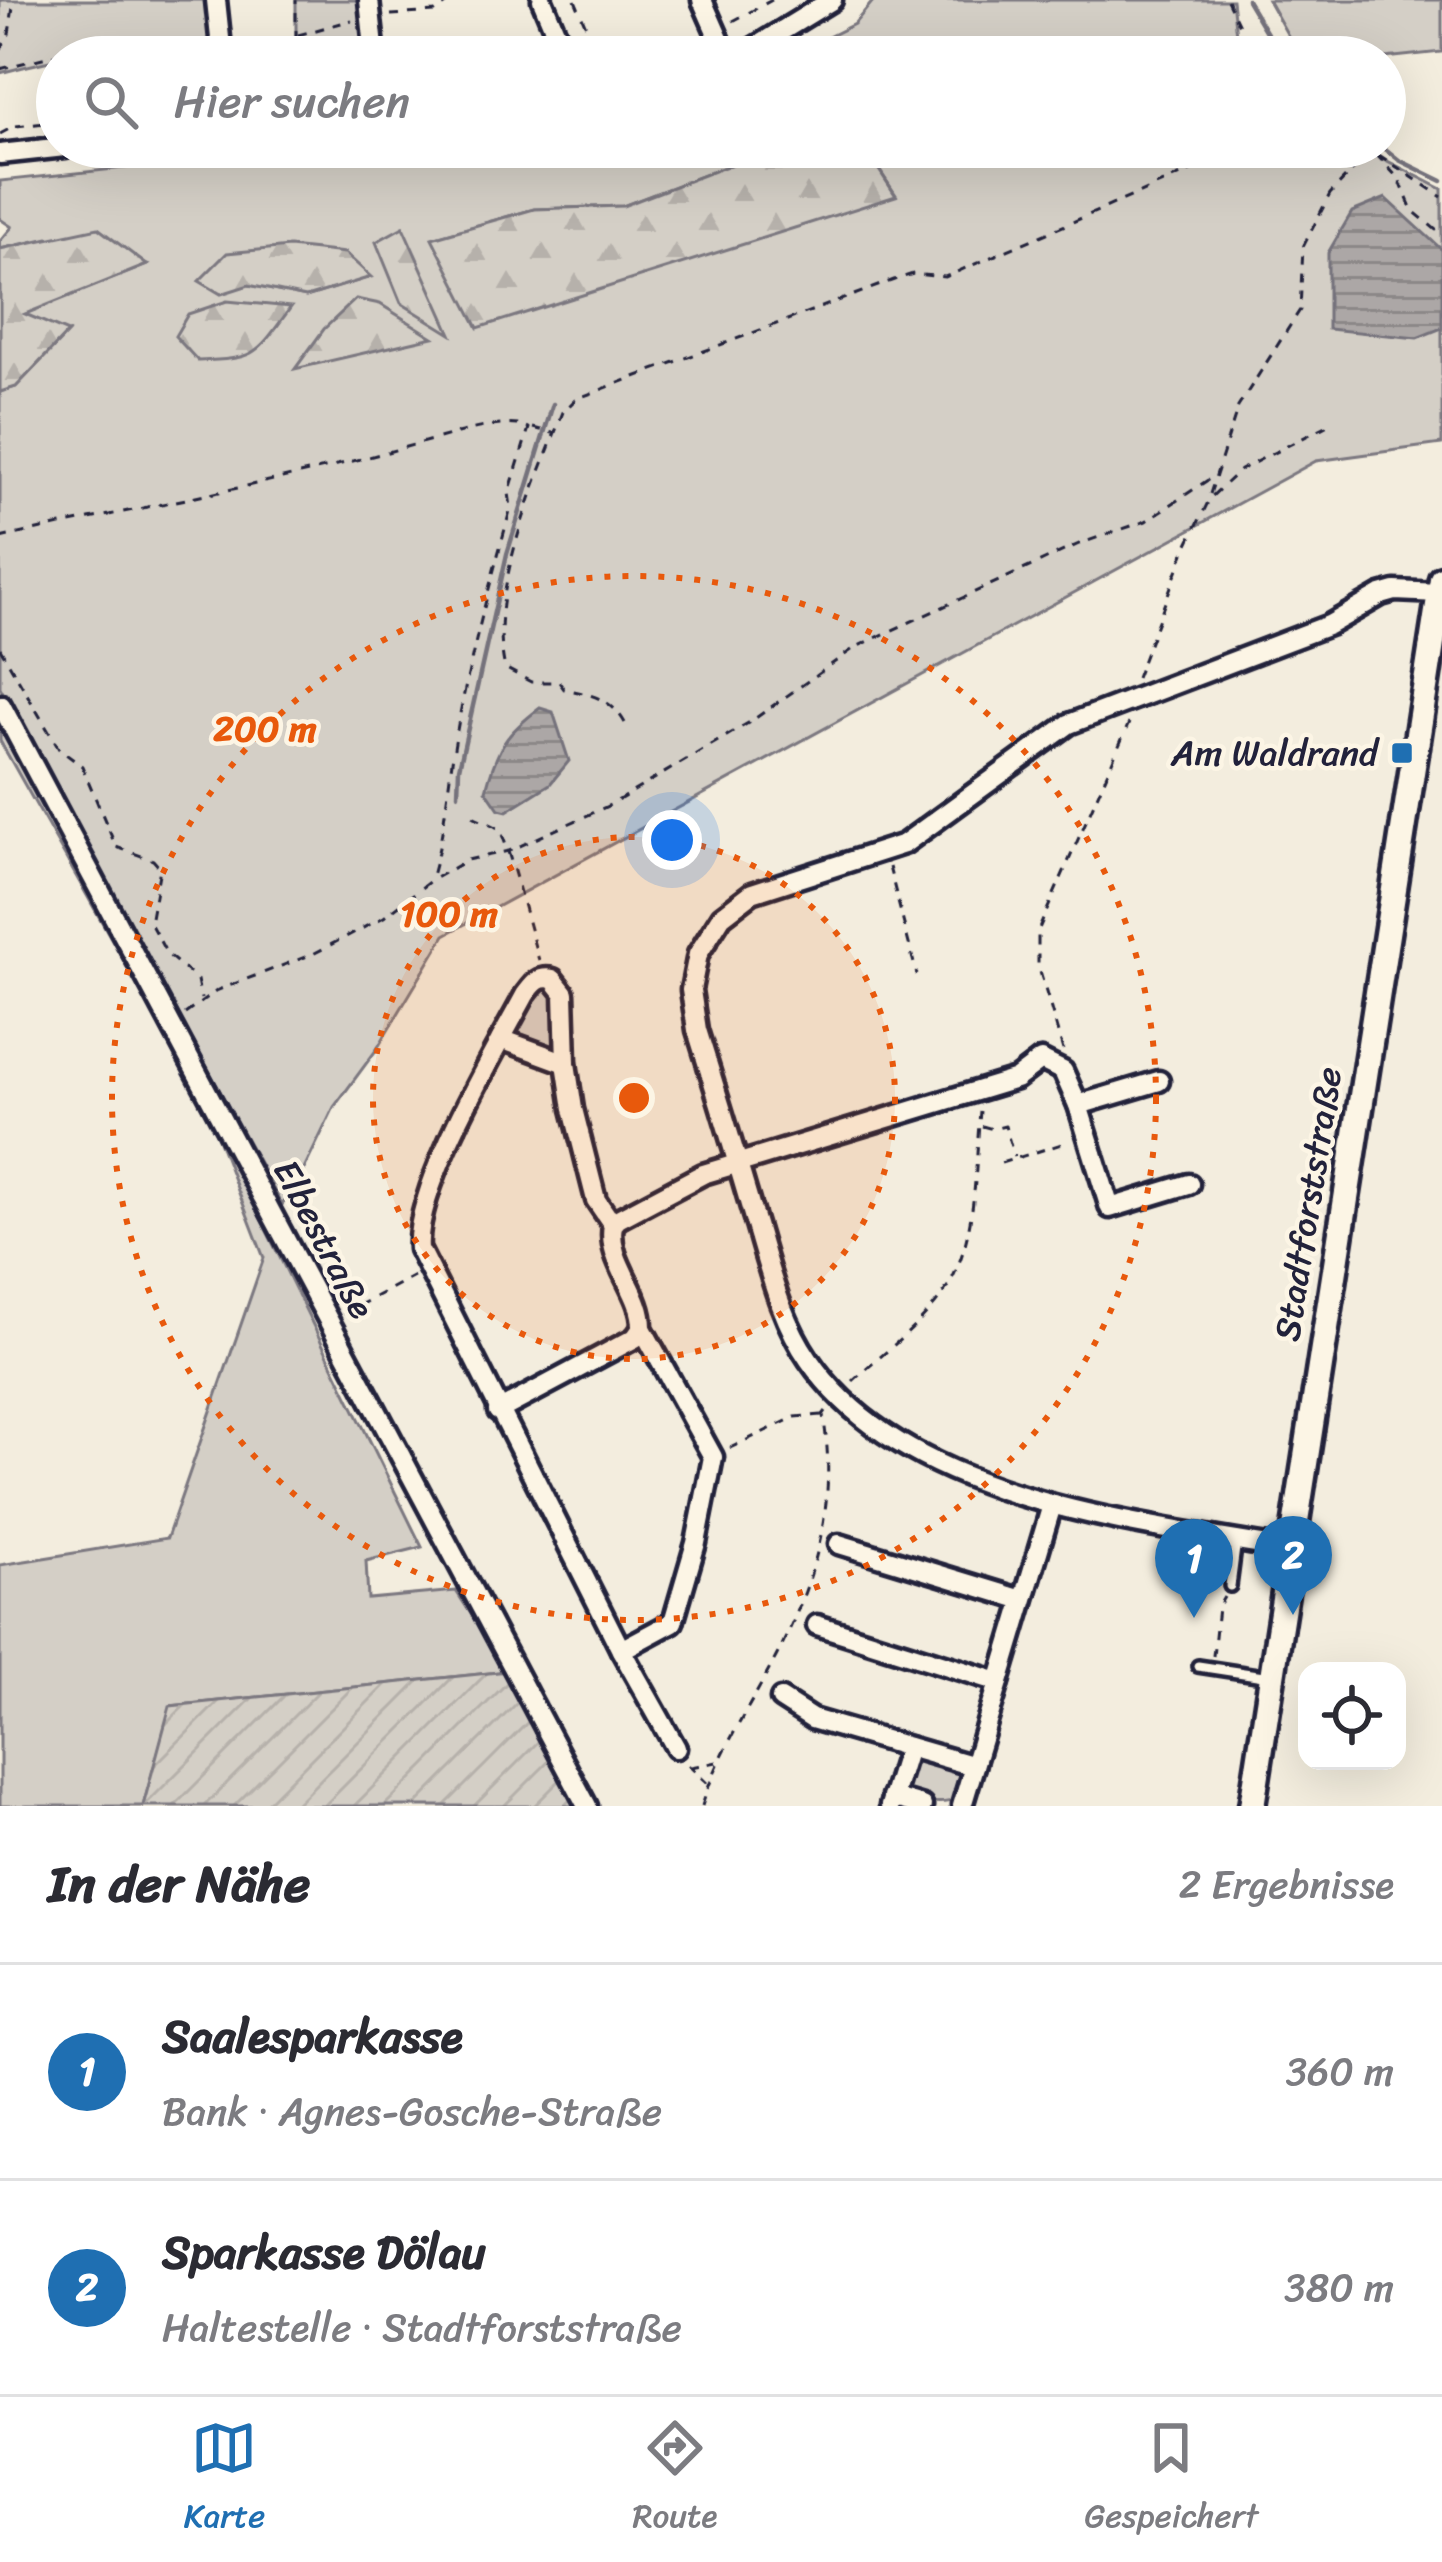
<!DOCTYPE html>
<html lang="de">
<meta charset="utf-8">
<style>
:root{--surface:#fff;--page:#f7f7f7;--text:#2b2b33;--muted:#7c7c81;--line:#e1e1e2;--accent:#1f6fb2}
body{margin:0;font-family:Sriracha,sans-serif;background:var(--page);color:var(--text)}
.controls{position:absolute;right:36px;bottom:36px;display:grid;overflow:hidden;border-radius:24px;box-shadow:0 12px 48px #0002}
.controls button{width:108px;height:108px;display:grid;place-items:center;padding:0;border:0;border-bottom:3px solid var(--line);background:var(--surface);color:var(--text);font:60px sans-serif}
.you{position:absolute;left:672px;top:840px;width:42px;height:42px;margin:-30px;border:9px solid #fff;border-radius:50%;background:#1a73e8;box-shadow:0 0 0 18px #1a73e833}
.badge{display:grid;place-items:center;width:78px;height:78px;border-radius:50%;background:var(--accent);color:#fff;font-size:39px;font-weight:700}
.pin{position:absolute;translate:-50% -99px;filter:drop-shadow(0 3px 6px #0008)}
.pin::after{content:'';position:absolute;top:63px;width:42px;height:36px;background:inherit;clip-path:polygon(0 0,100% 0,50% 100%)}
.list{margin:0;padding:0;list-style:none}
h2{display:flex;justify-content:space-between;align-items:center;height:156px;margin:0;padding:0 48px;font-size:51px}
h2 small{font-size:39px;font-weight:400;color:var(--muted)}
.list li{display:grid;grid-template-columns:78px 1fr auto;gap:36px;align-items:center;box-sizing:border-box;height:216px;padding:0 48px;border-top:3px solid var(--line)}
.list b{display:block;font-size:45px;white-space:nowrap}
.list p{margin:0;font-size:39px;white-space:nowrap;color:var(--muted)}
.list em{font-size:39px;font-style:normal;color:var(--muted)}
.icon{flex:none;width:66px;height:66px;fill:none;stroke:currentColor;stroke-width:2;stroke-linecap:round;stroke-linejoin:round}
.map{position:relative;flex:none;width:1442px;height:1806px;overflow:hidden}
.search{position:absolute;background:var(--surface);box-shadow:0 12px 48px #0002;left:36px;right:36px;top:36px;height:132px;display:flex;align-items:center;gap:30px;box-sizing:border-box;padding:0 42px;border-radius:66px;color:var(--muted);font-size:45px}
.sheet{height:588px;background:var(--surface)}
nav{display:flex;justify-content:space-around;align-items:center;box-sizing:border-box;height:168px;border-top:3px solid var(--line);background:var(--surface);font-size:33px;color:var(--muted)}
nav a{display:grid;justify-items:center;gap:6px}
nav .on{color:var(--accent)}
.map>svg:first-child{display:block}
.green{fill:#d4cfc6;stroke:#7b7880;stroke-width:3;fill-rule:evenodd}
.forest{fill:url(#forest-firs);stroke:#7b7880;stroke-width:3}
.garden{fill:url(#garden-furrows);stroke:#7b7880;stroke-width:3}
.water{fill:url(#water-rules);stroke:#75727b;stroke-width:3}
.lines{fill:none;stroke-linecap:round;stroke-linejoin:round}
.stream{stroke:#75727b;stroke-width:4.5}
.lane-casing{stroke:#22223b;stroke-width:18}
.street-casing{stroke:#22223b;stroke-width:27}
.secondary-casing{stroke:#22223b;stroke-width:33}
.path{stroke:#22223b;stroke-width:3;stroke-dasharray:9 9;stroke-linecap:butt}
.lane{stroke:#fcf5e5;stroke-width:9}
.street{stroke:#fcf5e5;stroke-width:18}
.secondary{stroke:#fcf5e5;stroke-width:24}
.ring{fill:none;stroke:#e8590c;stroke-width:6;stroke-dasharray:6 12}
.poi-dot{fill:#1f6fb2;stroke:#fcf5e5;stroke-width:4.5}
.labels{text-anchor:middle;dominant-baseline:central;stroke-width:9;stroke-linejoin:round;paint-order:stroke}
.poi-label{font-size:36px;fill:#22223b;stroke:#fcf5e5;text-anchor:end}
.street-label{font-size:36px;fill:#22223b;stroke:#fcf5e5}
.centre{fill:#e8590c;stroke:#fcf5e5;stroke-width:6}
.ring-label{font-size:36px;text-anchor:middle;font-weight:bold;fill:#e8590c;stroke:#fcf5e5;stroke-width:9;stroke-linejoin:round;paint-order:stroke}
</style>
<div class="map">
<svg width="1442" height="1806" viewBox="0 0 1442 1806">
<defs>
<pattern id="forest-firs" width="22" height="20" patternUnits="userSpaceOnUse" patternTransform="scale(3)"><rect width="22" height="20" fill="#d4cfc6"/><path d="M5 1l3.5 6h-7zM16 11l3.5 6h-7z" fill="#b6b1ab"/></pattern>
<pattern id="garden-furrows" width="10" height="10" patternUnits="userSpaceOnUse" patternTransform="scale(3)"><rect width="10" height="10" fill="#d4cfc6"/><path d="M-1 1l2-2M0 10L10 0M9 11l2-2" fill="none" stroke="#b6b1ab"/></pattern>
<pattern id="water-rules" width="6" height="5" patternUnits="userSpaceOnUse" patternTransform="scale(3)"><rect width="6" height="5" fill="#aca7a6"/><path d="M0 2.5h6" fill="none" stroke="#8c8888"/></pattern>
</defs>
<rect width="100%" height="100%" fill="#f3edde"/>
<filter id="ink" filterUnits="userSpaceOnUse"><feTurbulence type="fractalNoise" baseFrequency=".00833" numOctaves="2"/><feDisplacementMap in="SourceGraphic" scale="24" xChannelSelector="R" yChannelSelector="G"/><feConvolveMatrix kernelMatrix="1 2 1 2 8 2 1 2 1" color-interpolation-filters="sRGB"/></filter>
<g filter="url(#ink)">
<g class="green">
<path d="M0 0H208L212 40C139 43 71 54 0 73Z"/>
<path d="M296 0H369L375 57H296Z"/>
<path d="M874 0H1232L1236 35 1258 57H788L854 24Z"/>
<path d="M1268 0H1442V52L1385 58 1300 57Z"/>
<path d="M323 147H777L623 206 534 209 433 238 896 195 864 147H1360L1442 189V444L1316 461 445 935 377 1049 334 1107 298 1182 282 1205 0 687V392L16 387 68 333 23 314 147 265 48 238 0 249V241L12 227 0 219V181ZM370 277 306 297 249 285Z"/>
<path d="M0 704 188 1055 178 1057 0 741Z"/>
<path d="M544 986 556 992 558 1039 552 1047C534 1048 518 1043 516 1025Z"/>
<path d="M205 1105 422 1547 366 1561 368 1599 456 1591 508 1671 171 1706 143 1806H0V1565L167 1538 264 1258Z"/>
<path d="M914 1761 959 1771 962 1776 957 1799C942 1806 917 1802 903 1792L907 1765Z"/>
</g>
<g class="forest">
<path d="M777 147H864L896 196 478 328 432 238 534 209 623 206Z"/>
<path d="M403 227 451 334 401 303 376 242Z"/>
<path d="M98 228 147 265 25 314 68 332 16 387 0 392V249Z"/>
<path d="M289 247 345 253 371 277 306 297 249 285 221 294 199 281 227 253Z"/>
<path d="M356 299 380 304 433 337 295 369 324 329Z"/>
<path d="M227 301 291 307C256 355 258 359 198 361L175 336 188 314Z"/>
</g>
<path class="garden" d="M508 1671 576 1806H143L170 1706Z"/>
<g class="water">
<path d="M1386 198 1442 250V328L1417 338 1328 329V253L1352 212Z"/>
<path d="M540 708 553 712 569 761 550 784 507 811 499 809 486 790C497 748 505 734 540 708Z"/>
</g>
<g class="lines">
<g class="stream">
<path d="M1247 0 1281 57"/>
<path d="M1383 147 1399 160 1442 181"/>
<path d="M458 794 459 768 507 554 553 404"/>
</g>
<g class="lane-casing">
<g id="lane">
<path d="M1230 1586 1236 1540"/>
<path d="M1198 1666 1270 1677"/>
</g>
</g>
<g class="street-casing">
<g id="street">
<path d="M216 0 222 57"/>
<path d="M369 0 375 57"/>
<path d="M542 0 566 57"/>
<path d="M702 0 727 57"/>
<path d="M739 57 832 0"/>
<path d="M0 154 65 147"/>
<path d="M1 705 587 1806"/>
<path d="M501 1039 566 1063"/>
<path d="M1078 1105 1159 1081"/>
<path d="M613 1225 596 1200 573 1109 566 1063 564 993 553 979C538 976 534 983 525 995 494 1053 414 1187 419 1249L621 1650 673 1622 696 1543 713 1457 642 1328C643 1292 606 1262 613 1225L618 1219 703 1174 1016 1079 1041 1060 1063 1071 1078 1105 1110 1208 1189 1184"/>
<path d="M498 1411 635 1338 642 1328"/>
<path d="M839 1544 1023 1600"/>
<path d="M1291 1550C1136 1523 904 1500 809 1360 779 1317 768 1263 753 1215 735 1153 716 1091 697 1030L691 990 698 954 722 916 752 893 904 844 1069 724 1329 625 1381 595 1395 591 1439 593"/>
<path d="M817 1625 999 1682"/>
<path d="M621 1650 676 1748"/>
<path d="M781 1699 812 1719 974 1766 1052 1505"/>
<path d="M892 1797 922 1806"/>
<path d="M890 1806 908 1747"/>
<path d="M962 1806 974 1766"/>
</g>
</g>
<g class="secondary-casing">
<path id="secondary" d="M1252 1806 1442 579"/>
</g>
<g class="path">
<path d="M575 0 599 57"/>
<path d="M1227 0 1245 38 1262 57"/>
<path d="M391 15 435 12 452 0"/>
<path d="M733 21 772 0"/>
<path d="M298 35 352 20"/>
<path d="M0 51 9 34 14 0"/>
<path d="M296 57V0"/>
<path d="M630 57 697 37"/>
<path d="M0 69C74 49 128 38 205 42"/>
<path d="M0 134 15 126 57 122"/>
<path d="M1379 155 1442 197"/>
<path d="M533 428 553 433"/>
<path d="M1210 494 1238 407 1300 310 1303 247 1330 194 1372 150 1399 179 1412 210 1442 235"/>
<path d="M0 538C137 508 278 483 413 445 441 438 505 416 529 428L509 493 511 507C490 584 468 663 455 742 447 789 445 833 431 879"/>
<path d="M0 648 59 749 82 766 116 847 153 860 160 868 150 923 167 954 197 980 201 999"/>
<path d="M1136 678 1185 550 1210 498 1240 470 1332 423"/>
<path d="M625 723C611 698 590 694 564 689L559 682H531L505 668C487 594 536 482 563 412L576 399 894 280 913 274 945 277 1246 147"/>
<path d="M473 816C480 820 493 824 499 829 507 838 532 940 539 960"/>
<path d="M889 867 917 975"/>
<path d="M185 1014 218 990 313 954 384 917 430 881 467 860 509 851 612 804 750 722 856 647 1079 544 1146 521 1214 476"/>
<path d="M1063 1050 1038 965V931L1129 723"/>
<path d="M982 1126 993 1129 1005 1126 1014 1157"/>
<path d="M1001 1163 1068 1142"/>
<path d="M343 1314 414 1276"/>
<path d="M853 1381C885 1351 931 1319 952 1279 977 1230 975 1165 980 1111"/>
<path d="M730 1448 795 1417 822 1415"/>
<path d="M1213 1656 1218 1607 1224 1597"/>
<path d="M688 1765 707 1783"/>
<path d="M691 1767 717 1762"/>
<path d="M702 1806C719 1751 750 1707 776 1657 816 1580 838 1500 823 1415L826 1411"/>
</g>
<use href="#lane" class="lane"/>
<use href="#street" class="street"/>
<use href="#secondary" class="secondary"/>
</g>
</g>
<circle cx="634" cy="1098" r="261" fill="#e8590c" fill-opacity=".12"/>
<g class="ring">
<circle cx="634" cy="1098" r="261"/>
<circle cx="634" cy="1098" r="522"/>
</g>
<rect class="poi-dot" x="1390" y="741" width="24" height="24" rx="6"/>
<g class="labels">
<g class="poi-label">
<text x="1378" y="753">Am Waldrand</text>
</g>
<g class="street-label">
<text transform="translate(1308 1204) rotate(-81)">Stadtforststraße</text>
<text transform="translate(324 1239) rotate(62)">Elbestraße</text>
</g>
</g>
<circle cx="634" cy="1098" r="18" class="centre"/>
<g class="ring-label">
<text x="265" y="741">200 m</text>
<text x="449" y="926">100 m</text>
</g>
</svg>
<div class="controls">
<button><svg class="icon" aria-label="locate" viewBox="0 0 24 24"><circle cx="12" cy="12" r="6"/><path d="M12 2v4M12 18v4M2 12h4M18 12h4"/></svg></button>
</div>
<div class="you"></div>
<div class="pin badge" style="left:1194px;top:1618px">1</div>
<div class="pin badge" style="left:1293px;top:1615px">2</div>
<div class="search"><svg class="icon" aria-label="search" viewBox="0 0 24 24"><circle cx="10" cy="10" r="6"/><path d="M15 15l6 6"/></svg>Hier suchen</div>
</div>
<section class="sheet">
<h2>In der Nähe<small>2 Ergebnisse</small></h2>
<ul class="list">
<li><span class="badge">1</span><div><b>Saalesparkasse</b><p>Bank · Agnes-Gosche-Straße</p></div><em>360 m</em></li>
<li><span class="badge">2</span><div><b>Sparkasse Dölau</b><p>Haltestelle · Stadtforststraße</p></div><em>380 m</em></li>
</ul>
</section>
<nav>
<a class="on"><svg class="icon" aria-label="map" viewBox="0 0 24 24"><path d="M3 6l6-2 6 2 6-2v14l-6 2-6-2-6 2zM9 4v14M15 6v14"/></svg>Karte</a>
<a><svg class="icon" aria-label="directions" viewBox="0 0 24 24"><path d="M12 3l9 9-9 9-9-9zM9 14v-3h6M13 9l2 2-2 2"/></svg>Route</a>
<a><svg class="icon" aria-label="saved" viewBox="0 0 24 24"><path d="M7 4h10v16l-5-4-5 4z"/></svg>Gespeichert</a>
</nav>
